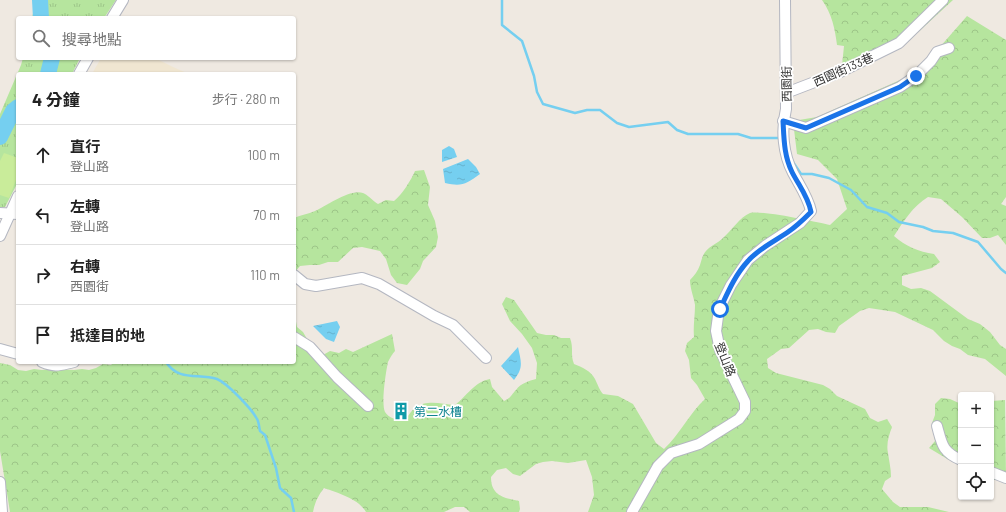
<!DOCTYPE html>
<html lang="zh-TW">
<meta charset="utf-8">
<style>
:root{--surface:#fff;--page:#f2f2f2;--text:#222;--muted:#767676;--line:#e0e0e0}
body{margin:0;font-family:Barlow,"Noto Sans TC",sans-serif;background:var(--page);color:var(--text)}
.controls{position:absolute;right:12px;bottom:12px;display:grid;overflow:hidden;border-radius:4px;box-shadow:0 1px 3px #0004}
.controls button{width:36px;height:36px;display:grid;place-items:center;padding:0;border:0;border-bottom:1px solid var(--line);background:var(--surface);color:var(--text);font:20px sans-serif}
.stop{position:absolute;width:12px;height:12px;margin:-9px;border:3px solid #1a73e8;border-radius:50%;background:#fff}
.stop.end{background:#1a73e8;border-color:#fff;box-shadow:0 1px 4px #0008}
.list{margin:0;padding:0;list-style:none}
h2{display:flex;justify-content:space-between;align-items:center;height:52px;margin:0;padding:0 16px;font-size:17px}
h2 small{font-size:13px;font-weight:400;color:var(--muted)}
.list li{display:grid;grid-template-columns:26px 1fr auto;gap:12px;align-items:center;box-sizing:border-box;height:60px;padding:0 16px;border-top:1px solid var(--line)}
.list b{display:block;font-size:15px;white-space:nowrap}
.list p{margin:0;font-size:13px;white-space:nowrap;color:var(--muted)}
.list em{font-size:13px;font-style:normal;color:var(--muted)}
.icon{flex:none;width:22px;height:22px;fill:none;stroke:currentColor;stroke-width:2;stroke-linecap:round;stroke-linejoin:round}
.map{position:relative;flex:none;width:1006px;height:512px;overflow:hidden}
.search{position:absolute;background:var(--surface);box-shadow:0 1px 3px #0004;left:16px;top:16px;width:280px;height:44px;display:flex;align-items:center;gap:10px;box-sizing:border-box;padding:0 14px;border-radius:4px;color:var(--muted);font-size:15px}
.panel{position:absolute;background:var(--surface);box-shadow:0 1px 3px #0004;left:16px;top:72px;width:280px;height:292px;border-radius:4px}
.map>svg:first-child{display:block}
.education{fill:#f0e6d1}
.grass{fill:url(#grass-tufts)}
.forest{fill:url(#forest-crowns)}
.pitch{fill:#c9ec9a}
.water{fill:url(#water-ripples)}
.lines{fill:none;stroke-linecap:round;stroke-linejoin:round}
.stream{stroke:#75cff0;stroke-width:2.5}
.river{stroke:#75cff0;stroke-width:16}
.street-casing{stroke:#b4b7c1;stroke-width:12}
.street{stroke:#fff;stroke-width:10}
.route{stroke:#1a73e8;stroke-width:5}
.labels{text-anchor:middle;dominant-baseline:central;stroke-width:3.5;stroke-linejoin:round;paint-order:stroke}
.street-label{font-size:12px;fill:#2e2e2e;stroke:#fff}
.culture-label{font-size:12px;fill:#0d838f;stroke:#fff;text-anchor:start}
</style>
<div class="map">
<svg width="1006" height="512" viewBox="0 0 1006 512">
<defs>
<pattern id="grass-tufts" width="24" height="20" patternUnits="userSpaceOnUse"><rect width="24" height="20" fill="#b6e59e"/><path d="M3 7l-1-3M5 7V3M7 7l1-3M15 17l-1-3M17 17v-4M19 17l1-3" fill="none" stroke="#9dc588"/></pattern>
<pattern id="forest-crowns" width="20" height="18" patternUnits="userSpaceOnUse"><rect width="20" height="18" fill="#b6e59e"/><path d="M2 6a3 3 0 1 1 6 0M12 15a3 3 0 1 1 6 0" fill="none" stroke="#9dc588"/></pattern>
<pattern id="water-ripples" width="26" height="14" patternUnits="userSpaceOnUse"><rect width="26" height="14" fill="#75cff0"/><path d="M2 4q2-2 4 0t4 0M15 11q2-2 4 0t4 0" fill="none" stroke="#66b2ce"/></pattern>
</defs>
<rect width="100%" height="100%" fill="#efe9e1"/>
<path class="education" d="M101 58H155L173 67 189 74H92Z"/>
<g class="grass">
<path d="M36 0H116L104 18H32Z"/>
<path d="M23 58H80L72 74H18V182L5 207H0V114L21 65Z"/>
</g>
<g class="forest">
<path d="M822 0H953L901 48 841 75 844 46 837 45C835 29 832 14 822 0Z"/>
<path d="M967 16 1006 40V197L1001 204 1006 206V245L998 235 990 238H982L962 217 941 199 928 197C913 206 903 222 894 236 905 246 919 252 934 254L940 262 932 268 902 276V285L911 289 921 288 930 291 968 319 980 324 990 332 1000 345 1006 349V376L985 359 968 355 960 349 952 346 944 341 933 330 895 312 869 308 860 311 839 326 835 333 826 332 818 329 809 330 789 348 781 349 767 359 768 368 776 373 823 385 830 389 837 396 865 409 870 418 878 422 887 419 892 427C889 435 886 444 888 453 889 461 891 468 891 477L885 481 882 489 893 502 900 507H928L949 512H588L594 495 592 477 586 460 568 463 552 461 543 462 536 464 520 476 513 474 506 468 497 470 491 477C491 495 503 498 519 501L520 509 519 512H470L464 507H455L444 512H366C359 499 338 493 324 488 318 496 315 502 313 512H10L0 451V363L10 365 18 370 26 371 34 369 42 370 52 369 74 370 82 369 89 370 96 368 103 364 111 365 114 362H294V311L297 327 303 332 310 344 323 355 330 351 339 353 346 349 353 352 392 334 395 351C392 354 390 358 388 362 386 371 381 404 385 412 389 418 395 419 401 421 409 417 409 413 415 408 427 399 441 404 455 405 467 396 474 382 490 379L492 387 504 401C511 398 511 395 516 390 521 383 529 381 536 379L537 363 532 348 522 334 510 321 502 304 506 297 514 300 537 333 546 335H554L561 338H570C574 349 570 354 574 364 582 367 591 371 595 379 598 385 599 389 603 394L618 396 633 404 656 443 664 449C680 434 689 414 705 399L697 385 691 378 689 360 685 351 687 343 694 337C693 326 695 316 695 305 694 297 690 289 690 280 694 276 698 271 700 265 702 259 702 256 706 251 710 246 718 243 723 238 731 231 740 217 750 213 762 210 816 222 830 225L847 209 837 179 818 160 797 154 793 121 817 117 918 72Z"/>
<path d="M424 170 430 187 428 205 435 221 438 237 436 247 423 261 420 269 407 285 397 283 391 275 386 259 380 251 362 247 353 248 338 262H328L319 265H310L300 266 294 273V218C301 215 308 214 315 211 326 206 351 188 363 193 367 194 373 201 378 204L386 200 394 201C402 195 411 180 415 171Z"/>
<path d="M941 398 950 399 961 404V462L949 460 929 448 935 441 932 423 935 415V404Z"/>
<path d="M1005 400 1006 480H991V401Z"/>
</g>
<path class="pitch" d="M4 153 18 158V175L9 198 0 195V161Z"/>
<g class="water">
<path d="M449 146 454 149 457 157 442 162V150Z"/>
<path d="M468 159 476 167 480 174C466 184 462 187 445 183L443 169Z"/>
<path d="M337 321 340 327 334 342 326 339 313 326Z"/>
<path d="M518 347C521 362 524 367 514 380L501 366Z"/>
</g>
<g class="lines">
<g class="stream">
<path d="M502 0V25L522 41 534 76 537 92 543 104 575 113 587 110H600L617 123 629 127 668 122 677 130 688 134H738L751 138H778"/>
<path d="M793 162 801 174H812L829 178 851 190 867 207 887 213 899 222 923 227 933 231 953 233 978 242 1001 269 1006 273"/>
<path d="M166 362C179 382 198 373 217 379 227 383 252 409 257 419 259 422 259 427 260 431L265 435 276 468 280 488 291 498 294 512"/>
</g>
<g class="river">
<path d="M40 0 41 18"/>
<path d="M48 74 52 58"/>
<path d="M0 137 13 111 18 107"/>
</g>
<g class="street-casing">
<g id="street">
<path d="M112 18 123 0"/>
<path d="M79 74 88 58"/>
<path d="M786 93 838 73 899 43 943 0"/>
<path d="M783 121 806 128 900 87 916 76 931 61 937 52 949 48"/>
<path d="M0 213 18 214"/>
<path d="M0 236 18 196"/>
<path d="M294 275 305 284 316 286 362 278 379 284 434 316 453 325 486 358"/>
<path d="M294 337 310 347 337 377 368 406"/>
<path d="M0 349 18 354"/>
<path d="M42 362C56 368 60 365 74 362"/>
<path d="M937 426C942 444 942 452 961 460"/>
<path d="M991 472 1006 478"/>
<path d="M0 482 2 512"/>
<path d="M632 512 658 466 671 453 699 444 739 419 745 411V402L720 350 716 331 719 309 731 285 748 260 765 246 800 223 811 211C808 197 800 186 793 173 783 154 781 130 786 109L785 0"/>
</g>
</g>
<use href="#street" class="street"/>
</g>
<g class="lines">
<path class="route" d="M720 309C728 292 735 275 748 261 758 249 775 241 788 232 797 226 804 219 811 212 808 196 799 186 792 172 784 156 784 139 783 121L806 128 900 87 916 76"/>
</g>
<defs>
<g id="building-bare" transform="scale(1.38)"><path d="M-4-6H4V6H1V3H-1V6H-4ZM-2.5-4.3h1.7v1.8h-1.7ZM.8-4.3h1.7v1.8H.8ZM-2.5-1h1.7V.8h-1.7ZM.8-1h1.7V.8H.8Z" fill="#0f9aa8" stroke="#fff" stroke-width="2.5" paint-order="stroke"/></g>
</defs>
<g fill-rule="evenodd">
<use href="#building-bare" x="401" y="411"/>
</g>
<g class="labels">
<g class="street-label">
<text transform="translate(843 69) rotate(-24)">西園街133巷</text>
<text transform="translate(786 84) rotate(-91)">西園街</text>
<text transform="translate(726 359) rotate(68)">登山路</text>
</g>
<g class="culture-label">
<text x="414" y="411">第二水槽</text>
</g>
</g>
</svg>
<div class="controls">
<button>+</button>
<button>−</button>
<button><svg class="icon" aria-label="locate" viewBox="0 0 24 24"><circle cx="12" cy="12" r="6"/><path d="M12 2v4M12 18v4M2 12h4M18 12h4"/></svg></button>
</div>
<div class="stop" style="left:720px;top:309px"></div>
<div class="stop end" style="left:916px;top:76px"></div>
<div class="search"><svg class="icon" aria-label="search" viewBox="0 0 24 24"><circle cx="10" cy="10" r="6"/><path d="M15 15l6 6"/></svg>搜尋地點</div>
<section class="panel">
<h2>4 分鐘<small>步行 · 280 m</small></h2>
<ul class="list">
<li><svg class="icon" aria-label="ahead" viewBox="0 0 24 24"><path d="M12 20V5M6 11l6-6 6 6"/></svg><div><b>直行</b><p>登山路</p></div><em>100 m</em></li>
<li><svg class="icon" aria-label="left" viewBox="0 0 24 24"><path d="M17 20v-9H6M10 6l-5 5 5 5"/></svg><div><b>左轉</b><p>登山路</p></div><em>70 m</em></li>
<li><svg class="icon" aria-label="right" viewBox="0 0 24 24"><path d="M7 20v-9h11M14 6l5 5-5 5"/></svg><div><b>右轉</b><p>西園街</p></div><em>110 m</em></li>
<li><svg class="icon" aria-label="arrive" viewBox="0 0 24 24"><path d="M6 21V4h12l-3 4 3 4H6"/></svg><div><b>抵達目的地</b></div></li>
</ul>
</section>
</div>
